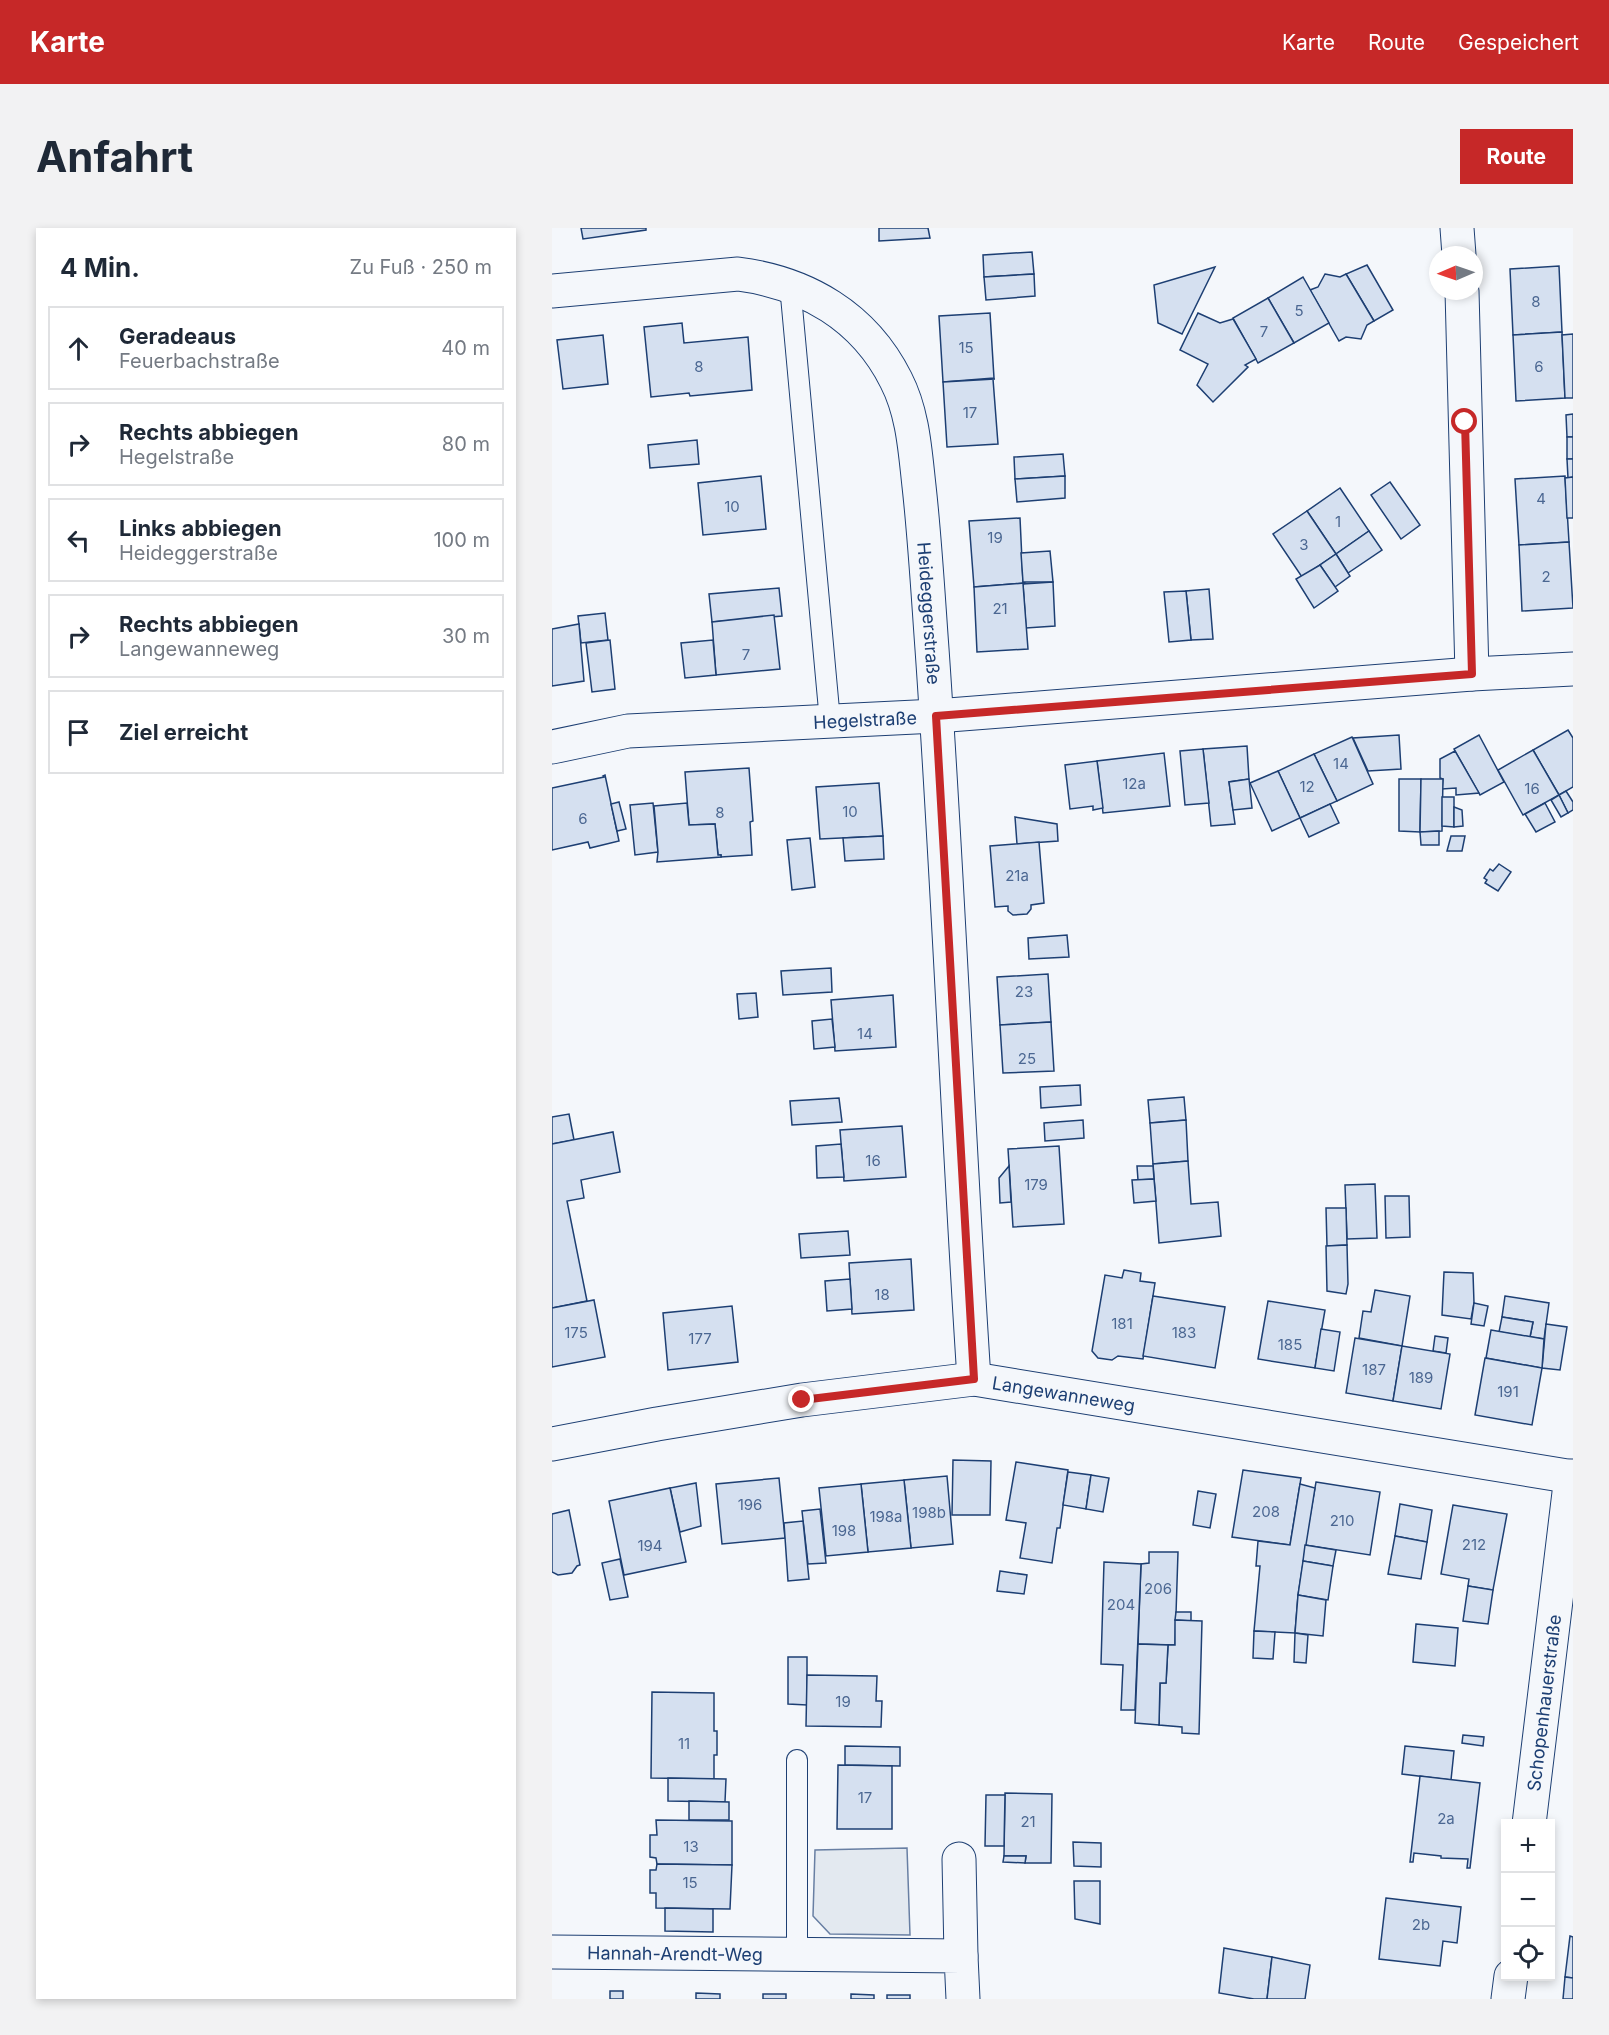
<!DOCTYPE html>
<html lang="de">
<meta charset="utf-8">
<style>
:root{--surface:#fff;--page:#f2f2f3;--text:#1f2937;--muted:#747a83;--line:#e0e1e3;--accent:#c62828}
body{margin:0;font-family:Inter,sans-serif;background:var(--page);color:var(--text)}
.controls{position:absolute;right:18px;bottom:18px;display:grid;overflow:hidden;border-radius:0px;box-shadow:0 3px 9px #0003}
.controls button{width:54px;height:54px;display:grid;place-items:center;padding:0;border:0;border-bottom:2px solid var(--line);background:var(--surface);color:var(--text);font:30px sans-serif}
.compass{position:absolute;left:877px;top:18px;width:54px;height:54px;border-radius:50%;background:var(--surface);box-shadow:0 3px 9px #0003;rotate:268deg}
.stop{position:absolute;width:18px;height:18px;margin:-14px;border:4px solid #c62828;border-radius:50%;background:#fff}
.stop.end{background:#c62828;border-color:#fff;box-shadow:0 2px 6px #0008}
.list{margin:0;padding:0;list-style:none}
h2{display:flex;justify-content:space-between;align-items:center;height:78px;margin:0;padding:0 24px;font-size:26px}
h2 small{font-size:20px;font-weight:400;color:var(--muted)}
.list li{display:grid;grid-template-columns:39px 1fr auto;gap:18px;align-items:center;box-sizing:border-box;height:84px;margin:0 12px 12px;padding:0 12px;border:2px solid var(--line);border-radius:0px}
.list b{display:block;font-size:22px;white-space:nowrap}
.list p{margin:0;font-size:20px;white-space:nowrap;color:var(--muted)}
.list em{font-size:20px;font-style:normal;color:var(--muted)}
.icon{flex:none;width:33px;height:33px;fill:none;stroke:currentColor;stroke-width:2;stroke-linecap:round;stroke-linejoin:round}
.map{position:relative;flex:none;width:1021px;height:1771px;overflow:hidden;border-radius:0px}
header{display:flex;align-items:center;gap:36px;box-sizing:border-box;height:84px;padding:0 30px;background:var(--accent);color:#fff}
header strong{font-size:28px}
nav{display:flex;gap:33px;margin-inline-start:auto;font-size:21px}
.intro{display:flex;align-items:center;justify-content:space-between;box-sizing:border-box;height:144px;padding:0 36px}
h1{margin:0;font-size:42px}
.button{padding:15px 27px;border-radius:0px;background:var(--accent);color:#fff;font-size:21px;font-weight:700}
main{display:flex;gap:36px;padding:0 36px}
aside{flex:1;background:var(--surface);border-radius:0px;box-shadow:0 3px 9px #0003}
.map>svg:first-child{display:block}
.green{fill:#e3e9f0;stroke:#687fa3;stroke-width:1.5}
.building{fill:#d5e0f0;stroke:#1d3f73;stroke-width:1.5}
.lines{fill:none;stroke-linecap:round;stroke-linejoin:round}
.service-casing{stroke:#1d3f73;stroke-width:22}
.minor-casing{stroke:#1d3f73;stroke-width:35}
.tertiary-casing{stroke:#1d3f73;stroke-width:35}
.service{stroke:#f4f7fb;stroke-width:20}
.minor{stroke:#f4f7fb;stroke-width:33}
.tertiary{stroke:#f4f7fb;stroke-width:33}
.route{stroke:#c62828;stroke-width:8}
.labels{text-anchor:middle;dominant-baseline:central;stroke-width:4.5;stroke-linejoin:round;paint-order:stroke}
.number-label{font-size:15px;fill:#4b6792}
.street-label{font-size:18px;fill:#1d3f73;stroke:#f4f7fb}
</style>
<header>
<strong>Karte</strong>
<nav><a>Karte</a><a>Route</a><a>Gespeichert</a></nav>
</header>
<div class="intro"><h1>Anfahrt</h1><a class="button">Route</a></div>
<main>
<aside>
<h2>4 Min.<small>Zu Fuß · 250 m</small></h2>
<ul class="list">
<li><svg class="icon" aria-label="ahead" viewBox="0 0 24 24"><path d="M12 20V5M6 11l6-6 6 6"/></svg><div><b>Geradeaus</b><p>Feuerbachstraße</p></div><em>40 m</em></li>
<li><svg class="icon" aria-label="right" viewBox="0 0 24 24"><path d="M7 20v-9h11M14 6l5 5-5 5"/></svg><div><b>Rechts abbiegen</b><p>Hegelstraße</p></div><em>80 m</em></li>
<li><svg class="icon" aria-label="left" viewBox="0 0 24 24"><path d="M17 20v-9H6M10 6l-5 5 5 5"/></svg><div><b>Links abbiegen</b><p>Heideggerstraße</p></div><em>100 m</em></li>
<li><svg class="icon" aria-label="right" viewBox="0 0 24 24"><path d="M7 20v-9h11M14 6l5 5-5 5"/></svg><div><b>Rechts abbiegen</b><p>Langewanneweg</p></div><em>30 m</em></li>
<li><svg class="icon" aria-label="arrive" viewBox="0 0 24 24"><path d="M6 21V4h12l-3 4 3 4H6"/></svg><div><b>Ziel erreicht</b></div></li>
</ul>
</aside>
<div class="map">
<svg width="1021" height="1771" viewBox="0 0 1021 1771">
<rect width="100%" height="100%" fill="#f4f7fb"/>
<path class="green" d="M355 1620 358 1707 278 1706 261 1688 263 1622Z"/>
<g class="building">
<path d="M29 0H94V2L31 11Z"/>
<path d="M327 0H376L378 10 327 13Z"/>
<path d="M480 24 482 46 432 49 431 27Z"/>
<path d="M815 37 841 82 822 93 794 46Z"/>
<path d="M1007 38 1010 104 961 107 958 41Z"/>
<path d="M663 39 630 106 606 95 602 57Z"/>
<path d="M482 46 483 68 434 72 432 49Z"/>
<path d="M773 46 788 49 794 46 822 93 815 97 809 111 794 109 787 113 758 62 766 59Z"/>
<path d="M751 49 777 95 742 115 716 70Z"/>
<path d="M716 70 742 115 706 135 681 90Z"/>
<path d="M438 85 442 150 391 154 387 88Z"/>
<path d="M646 85 668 95 681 91 704 131 693 137 696 139 661 174 645 157 656 136 628 122Z"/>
<path d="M130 95 132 115 196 109 200 162 138 168 137 165 99 169 92 99Z"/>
<path d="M1010 104 1013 170 964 173 961 107Z"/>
<path d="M1021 106V170H1013L1010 107Z"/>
<path d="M51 107 56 156 11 161 5 112Z"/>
<path d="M441 151 446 216 395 219 391 154 443 151Z"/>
<path d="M1021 186V209H1015L1014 187Z"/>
<rect x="1015" y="209" width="6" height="22"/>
<path d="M145 212 147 236 98 240 96 217Z"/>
<path d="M511 226 513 248 463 251 462 229Z"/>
<path d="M1015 231H1021V249L1016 250Z"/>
<path d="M209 248 214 301 151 307 146 255Z"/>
<path d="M513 248V270L465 274 463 251Z"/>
<path d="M1013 248 1017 314 967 317 963 251Z"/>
<path d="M1021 249V290H1015L1013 250Z"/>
<path d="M838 254 868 297 849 311 819 267Z"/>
<path d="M788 260 817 303 784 326 755 283Z"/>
<path d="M755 283 784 326 750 349 721 306Z"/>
<path d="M468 290 471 354 473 355 422 359 417 293Z"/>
<path d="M817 303 830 322 796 345 784 326Z"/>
<path d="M1017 314 1021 380 970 383 967 317Z"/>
<path d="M498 323 501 354H471L469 325Z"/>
<path d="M784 326 798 348 783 359 768 337Z"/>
<path d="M768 337 786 363 762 380 744 351Z"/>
<path d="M501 354 503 398 474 400 471 356Z"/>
<path d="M473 355 471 356 476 421 425 424 422 359Z"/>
<path d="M227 360 230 388 160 394 157 366Z"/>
<path d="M657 361 661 411 639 412 634 363Z"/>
<path d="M634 363 639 412 617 414 612 364Z"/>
<path d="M53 385 56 412 29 415 26 388Z"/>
<path d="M222 387 228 441 164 447 160 394Z"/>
<path d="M27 396 32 453 0 458V401Z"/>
<path d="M58 412 63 461 40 464 34 415Z"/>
<path d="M161 412 164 447 133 450 129 415Z"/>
<path d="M1016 502 1021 510V559L1007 567 981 522Z"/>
<path d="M847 507 849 541 816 543 801 510Z"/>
<path d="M927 507 952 554 928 567 902 521Z"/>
<path d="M800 509 821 556 785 573 762 526Z"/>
<path d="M695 518 697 551 677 554 683 596 659 598 651 521Z"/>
<path d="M651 521 657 575 633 577 628 523Z"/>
<path d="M981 522 1007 567 971 587 946 542Z"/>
<path d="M903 523 927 565 904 567V560L890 561 891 551 888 550V531Z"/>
<path d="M612 525 618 578 551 585 545 533Z"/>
<path d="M762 526 785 573 748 590 726 543Z"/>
<path d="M545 533 551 580 541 582V578L518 581 513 537Z"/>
<path d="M197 540 201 593 198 594 200 627 169 629V627H166L163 596 137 597 133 544Z"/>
<path d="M726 543 748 590 720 603 698 555Z"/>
<path d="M53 547 67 613 38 620 36 614 0 622V560L52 549 51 548Z"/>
<path d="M697 551 700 580 681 582 677 554Z"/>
<path d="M847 551H869L868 604 847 603Z"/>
<path d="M869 551H891L890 603 868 604Z"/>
<path d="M327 555 331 608 268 611 264 559Z"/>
<path d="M1014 563 1021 574V582L1016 585 1007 567Z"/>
<path d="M1007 567 1016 585 1009 589 999 572Z"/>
<path d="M890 569H902V599L890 598Z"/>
<path d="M67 574 74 601 65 603 59 576Z"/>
<path d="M101 575 106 624 83 627 78 577Z"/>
<path d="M135 575 137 597 163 596 166 627H169V629L105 634 106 624 102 578Z"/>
<path d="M993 575 1003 594 984 604 973 586Z"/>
<path d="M778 576 787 595 757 609 748 590Z"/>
<path d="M902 579 910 582 911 598 902 599Z"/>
<path d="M463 589 505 596 506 613 465 616Z"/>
<path d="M887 603V617H869L868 604Z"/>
<path d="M331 608 332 631 293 633 291 610Z"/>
<path d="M899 608H913L910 623H895Z"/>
<path d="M258 610 263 659 240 662 235 612Z"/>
<path d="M487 614 492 675 479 677V681L475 686 461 687 456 683V678L443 679 438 618Z"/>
<path d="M947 636 959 644 946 663 933 655 935 652 932 650 938 641 941 643Z"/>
<path d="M515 707 517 729 477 731 476 710Z"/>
<path d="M279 740 280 764 231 767 229 743Z"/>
<path d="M496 746 499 794 448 797 445 749Z"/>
<path d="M204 765 206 789 187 791 185 766Z"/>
<path d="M341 767 344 819 283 823 279 772Z"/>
<path d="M280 791 283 819 262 821 260 793Z"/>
<path d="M499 794 502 843 451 845 448 797Z"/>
<path d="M528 857 529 877 489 880 488 859Z"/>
<path d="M632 869 634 892 598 895 596 872Z"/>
<path d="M287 870 290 894 240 897 238 873Z"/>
<path d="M17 886 22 912 0 916V889Z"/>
<path d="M531 892 532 910 493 913 492 895Z"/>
<path d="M634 892 636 933 601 936 598 895Z"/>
<path d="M350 898 354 949 292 953 288 902Z"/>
<path d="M61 904 68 944 29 952 32 970 15 973 35 1073 0 1080V916Z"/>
<path d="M289 916 292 949 265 950 264 918Z"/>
<path d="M507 918 512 996 461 999 456 921Z"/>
<path d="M636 933 639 976 666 974 669 1008 607 1015 601 936Z"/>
<path d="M457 938 459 974 448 975 447 950Z"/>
<path d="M585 938H601L602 951 586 952Z"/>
<path d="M602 951 604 973 582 975 580 952Z"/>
<path d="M823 956 825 1010 795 1011 793 957Z"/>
<path d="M833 968H857L858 1009 834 1010Z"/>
<path d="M774 980H794L795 1017 775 1018Z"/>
<path d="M296 1003 298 1027 249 1030 247 1006Z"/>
<path d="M795 1017 796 1056 794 1066 775 1063 774 1018Z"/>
<path d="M359 1031 362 1082 300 1086 297 1035Z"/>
<path d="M572 1042 589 1045 588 1053 603 1055 591 1131 566 1128 560 1132 546 1130 540 1123 553 1047 570 1050Z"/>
<path d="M892 1044 921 1045 922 1075 919 1091 890 1087Z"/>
<path d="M298 1051 300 1081 275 1083 273 1053Z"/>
<path d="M823 1062 858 1068 850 1118 807 1110 811 1083 819 1084Z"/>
<path d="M601 1068 673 1079 663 1140 591 1128Z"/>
<path d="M953 1068 997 1075 992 1111 978 1109 981 1094 950 1089Z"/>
<path d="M42 1072 53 1129 0 1139V1080Z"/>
<path d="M716 1073 773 1082 763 1140 706 1131Z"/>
<path d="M922 1075 936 1078 932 1098 919 1096Z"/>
<path d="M180 1078 186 1134 116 1142 111 1085Z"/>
<path d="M950 1089 981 1094 978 1109 947 1104Z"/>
<path d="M994 1096 1015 1099 1008 1142 990 1140Z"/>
<path d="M769 1101 788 1104 782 1143 763 1140Z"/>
<path d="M939 1102 992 1111 990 1140 934 1130Z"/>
<path d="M883 1108 896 1110 894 1125 881 1123Z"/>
<path d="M803 1110 850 1118 841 1173 794 1165Z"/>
<path d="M850 1118 898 1126 889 1181 841 1173Z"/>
<path d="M933 1130 990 1140 980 1197 923 1187Z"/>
<path d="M401 1232 439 1233 438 1287H400Z"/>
<path d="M464 1234 516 1242 508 1300H505L500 1335 468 1330 474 1295 454 1292Z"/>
<path d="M691 1242 749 1250 738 1317 680 1309Z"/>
<path d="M516 1244 539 1247 534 1281 511 1277Z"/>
<path d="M539 1247 557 1250 551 1284 534 1281Z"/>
<path d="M395 1248 401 1316 359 1320 352 1252Z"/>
<path d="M227 1250 233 1310 170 1316 164 1256Z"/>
<path d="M352 1252 359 1320 316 1324 309 1256Z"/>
<path d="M764 1254 828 1264 818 1327 753 1317Z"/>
<path d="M144 1255 149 1298 128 1304 118 1260Z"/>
<path d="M309 1256 316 1324 274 1328 267 1260Z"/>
<path d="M748 1256 763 1260 746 1367 743 1405 702 1403 708 1338H704L706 1313 738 1317Z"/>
<path d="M118 1260 134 1334 72 1347 57 1273Z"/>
<path d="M646 1263 664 1266 658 1300 641 1297Z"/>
<path d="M848 1276 880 1282 875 1314 843 1308Z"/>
<path d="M901 1277 955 1286 941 1362 916 1358 917 1351 889 1346Z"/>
<path d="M268 1281 274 1335 256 1336 250 1283Z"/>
<path d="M17 1282 28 1337 25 1338 20 1345 6 1347 0 1344V1286Z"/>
<path d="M251 1293 257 1351 236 1353 232 1295Z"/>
<path d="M843 1308 875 1314 869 1351 836 1346Z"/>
<path d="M753 1317 784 1322 781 1338 751 1333Z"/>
<path d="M597 1324H626L623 1417 586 1416 589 1336 597 1335Z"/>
<path d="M68 1331 76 1369 58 1372 50 1335Z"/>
<path d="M751 1333 781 1338 776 1372 746 1367Z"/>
<path d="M552 1334 589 1336 583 1482H569L571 1437 549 1436Z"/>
<path d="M448 1343 475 1347 472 1366 445 1363Z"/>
<path d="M916 1358 941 1362 936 1396 911 1393Z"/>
<path d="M746 1367 774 1372 771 1408 743 1405Z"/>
<path d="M624 1384H639V1393L623 1392Z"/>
<path d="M623 1392 650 1393 647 1506 630 1505V1499L607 1497 608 1455H614L616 1417H623Z"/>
<path d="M864 1396 906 1400 903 1438 861 1434Z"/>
<path d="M702 1403 723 1404 721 1431 701 1430Z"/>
<path d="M743 1405 756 1407 754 1435 742 1434Z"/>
<path d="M586 1416 616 1417 614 1455H608L607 1497 583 1495Z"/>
<path d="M236 1429H255V1477L236 1476Z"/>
<path d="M255 1447 325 1448 324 1473H330L329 1499 254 1498Z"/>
<path d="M100 1464 162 1465V1503H165V1527H162V1551L99 1550Z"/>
<path d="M911 1507 932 1509 931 1518 910 1515Z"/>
<path d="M293 1518 348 1519V1538L293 1537Z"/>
<path d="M853 1518 902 1523 899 1552 850 1546Z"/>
<path d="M286 1537 340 1538V1601H285Z"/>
<path d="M868 1548 928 1555 918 1640H915L916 1631 889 1630V1628L862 1625 861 1634H858Z"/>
<path d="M116 1550 174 1551 173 1574 116 1573Z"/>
<path d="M453 1565 500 1566 499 1635H473L474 1628H452Z"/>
<path d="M434 1567H453L452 1618H433Z"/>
<path d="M137 1573 177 1574V1592H137Z"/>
<path d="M104 1592 180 1593V1637L105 1636 104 1630 98 1629V1607H105Z"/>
<path d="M521 1614 549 1615V1639L522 1638Z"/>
<path d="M452 1628H474L473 1635 451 1634Z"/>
<path d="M105 1636 180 1637 178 1681 104 1680V1665H98V1642H104Z"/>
<path d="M522 1653H548V1696L523 1691Z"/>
<path d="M834 1670 909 1679 905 1715 891 1713 888 1738 827 1731Z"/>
<path d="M113 1680 161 1681V1704L113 1703Z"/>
<path d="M1018 1708 1021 1709V1750L1013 1749Z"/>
<path d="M672 1720 720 1729 715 1771H702L667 1765Z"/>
<path d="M720 1729 758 1737 753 1771H715Z"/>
<path d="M1013 1749 1021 1750V1771H1011Z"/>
<rect x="58" y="1763" width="13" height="8"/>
<path d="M144 1765 168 1766V1771H144Z"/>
<rect x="211" y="1766" width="23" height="5"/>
<path d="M299 1766 322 1767V1771H299Z"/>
<rect x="335" y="1767" width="23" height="4"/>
</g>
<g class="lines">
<g class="service-casing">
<g id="service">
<path d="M238 57 278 493"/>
<path d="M245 1726V1532"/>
</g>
</g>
<g class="minor-casing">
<g id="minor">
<path d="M905 0 907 27"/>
<path id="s1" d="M0 63 186 46C254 55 312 88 344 152 361 185 363 222 367 258 373 312 376 366 380 421 397 664 406 908 422 1151"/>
<path d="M910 63 920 446"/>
<path id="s2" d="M0 519 76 503 384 488 920 446 1021 441"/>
<path id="s3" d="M977 1596 1019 1248"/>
<path d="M407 1631 409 1728"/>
<path id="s4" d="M0 1724 409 1728 411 1771"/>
<path d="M956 1771 959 1748"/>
</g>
</g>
<g class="tertiary-casing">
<g id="tertiary">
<path id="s5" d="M0 1216 105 1196 250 1172 422 1151 1021 1249"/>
</g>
</g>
<use href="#service" class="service"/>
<use href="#minor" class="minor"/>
<use href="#tertiary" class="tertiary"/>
</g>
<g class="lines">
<path class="route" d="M250 1172 422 1151 384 488 920 446 913 194"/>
</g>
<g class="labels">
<g class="number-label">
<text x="984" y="73">8</text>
<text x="747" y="82">5</text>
<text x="712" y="103">7</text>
<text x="414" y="119">15</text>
<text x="147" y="138">8</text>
<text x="987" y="138">6</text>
<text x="418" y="184">17</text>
<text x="989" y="270">4</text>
<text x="180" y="278">10</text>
<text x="786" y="293">1</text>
<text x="443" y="309">19</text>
<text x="752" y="316">3</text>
<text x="994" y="348">2</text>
<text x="448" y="380">21</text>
<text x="194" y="426">7</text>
<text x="789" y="535">14</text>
<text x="582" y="555">12a</text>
<text x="755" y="558">12</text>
<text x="980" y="560">16</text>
<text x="298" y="583">10</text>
<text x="168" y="584">8</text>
<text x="31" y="590">6</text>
<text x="465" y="647">21a</text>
<text x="472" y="763">23</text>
<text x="313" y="805">14</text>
<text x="475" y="830">25</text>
<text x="321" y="932">16</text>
<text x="484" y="956">179</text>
<text x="330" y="1066">18</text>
<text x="570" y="1095">181</text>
<text x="24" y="1104">175</text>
<text x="632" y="1104">183</text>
<text x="148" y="1110">177</text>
<text x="738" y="1116">185</text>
<text x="822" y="1141">187</text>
<text x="869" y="1149">189</text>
<text x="956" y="1163">191</text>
<text x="198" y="1276">196</text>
<text x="714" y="1283">208</text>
<text x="377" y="1284">198b</text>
<text x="334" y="1288">198a</text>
<text x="790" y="1292">210</text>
<text x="292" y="1302">198</text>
<text x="922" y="1316">212</text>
<text x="98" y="1317">194</text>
<text x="606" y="1360">206</text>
<text x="569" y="1376">204</text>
<text x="291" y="1473">19</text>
<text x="132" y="1515">11</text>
<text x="313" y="1569">17</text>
<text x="894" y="1590">2a</text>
<text x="476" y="1593">21</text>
<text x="139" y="1618">13</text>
<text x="138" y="1654">15</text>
<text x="869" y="1696">2b</text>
</g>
<g class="street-label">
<text stroke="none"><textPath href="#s1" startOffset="622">Heideggerstraße</textPath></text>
<text stroke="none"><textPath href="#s2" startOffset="315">Hegelstraße</textPath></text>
<text stroke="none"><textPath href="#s5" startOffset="518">Langewanneweg</textPath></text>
<text stroke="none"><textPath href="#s3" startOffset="122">Schopenhauerstraße</textPath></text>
<text stroke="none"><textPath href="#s4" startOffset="123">Hannah-Arendt-Weg</textPath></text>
</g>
</g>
</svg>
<div class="controls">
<button>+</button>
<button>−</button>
<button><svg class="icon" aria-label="locate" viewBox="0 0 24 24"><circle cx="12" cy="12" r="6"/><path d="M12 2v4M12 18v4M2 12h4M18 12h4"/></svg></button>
</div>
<svg class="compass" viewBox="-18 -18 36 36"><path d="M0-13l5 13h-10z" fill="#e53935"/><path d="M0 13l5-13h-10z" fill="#747a83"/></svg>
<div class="stop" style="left:913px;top:194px"></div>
<div class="stop end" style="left:250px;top:1172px"></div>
</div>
</main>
